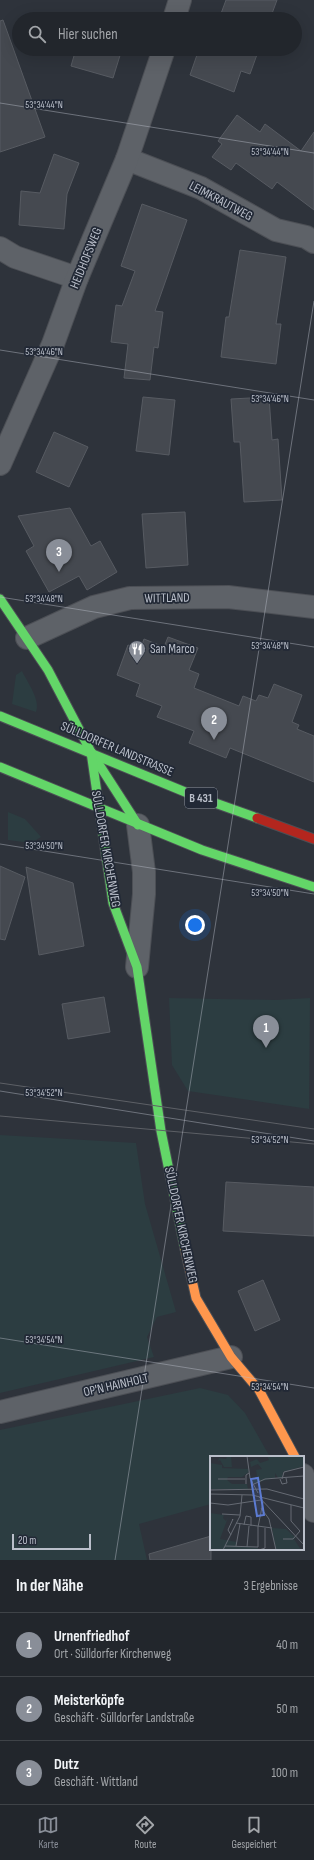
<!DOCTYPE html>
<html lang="de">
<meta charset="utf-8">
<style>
:root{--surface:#22262c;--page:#2a2e34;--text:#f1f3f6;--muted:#a2a5a9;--line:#3f4348;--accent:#898e98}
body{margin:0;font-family:"Sofia Sans Condensed",sans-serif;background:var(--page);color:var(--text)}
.scale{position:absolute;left:12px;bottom:10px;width:79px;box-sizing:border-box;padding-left:4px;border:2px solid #babfca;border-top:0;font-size:11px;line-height:14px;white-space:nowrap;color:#babfca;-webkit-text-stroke:3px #222936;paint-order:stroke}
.you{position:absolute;left:195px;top:925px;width:14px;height:14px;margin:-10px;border:3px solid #fff;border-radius:50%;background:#1a73e8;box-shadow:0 0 0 6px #1a73e833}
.badge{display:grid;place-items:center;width:26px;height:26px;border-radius:50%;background:var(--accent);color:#fff;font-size:13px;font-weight:700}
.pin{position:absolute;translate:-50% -33px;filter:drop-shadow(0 1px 2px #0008)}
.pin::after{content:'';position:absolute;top:21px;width:14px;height:12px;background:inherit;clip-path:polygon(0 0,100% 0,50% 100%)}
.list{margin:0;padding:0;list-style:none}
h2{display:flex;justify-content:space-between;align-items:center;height:52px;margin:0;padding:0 16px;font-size:17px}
h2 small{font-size:13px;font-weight:400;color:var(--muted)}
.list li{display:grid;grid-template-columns:26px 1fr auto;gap:12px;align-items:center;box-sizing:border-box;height:64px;padding:0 16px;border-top:1px solid var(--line)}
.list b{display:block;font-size:15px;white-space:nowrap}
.list p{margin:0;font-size:13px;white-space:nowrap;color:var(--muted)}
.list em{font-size:13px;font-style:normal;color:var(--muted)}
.icon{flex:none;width:22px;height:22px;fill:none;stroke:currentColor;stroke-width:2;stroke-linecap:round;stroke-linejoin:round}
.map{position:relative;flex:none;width:314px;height:1560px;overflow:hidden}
.search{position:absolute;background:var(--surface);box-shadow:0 4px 16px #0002;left:12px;right:12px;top:12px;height:44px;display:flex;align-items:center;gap:10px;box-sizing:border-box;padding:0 14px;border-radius:22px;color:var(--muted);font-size:15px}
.sheet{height:244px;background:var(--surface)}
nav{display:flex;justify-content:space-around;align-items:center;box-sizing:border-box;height:56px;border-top:1px solid var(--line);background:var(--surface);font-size:11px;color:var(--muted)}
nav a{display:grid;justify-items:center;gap:2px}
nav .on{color:var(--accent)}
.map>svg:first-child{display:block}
.green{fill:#2c3d41}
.building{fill:#454950;stroke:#575b62}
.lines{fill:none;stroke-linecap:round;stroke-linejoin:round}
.street-casing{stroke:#4c4f55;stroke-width:24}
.fast-casing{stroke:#4c4f55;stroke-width:11}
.slow-casing{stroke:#4c4f55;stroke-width:11}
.jam-casing{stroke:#4c4f55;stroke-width:11}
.street{stroke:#5e6268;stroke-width:22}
.fast{stroke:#63d668;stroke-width:9}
.slow{stroke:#ff974d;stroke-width:9}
.jam{stroke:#b3261e;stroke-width:9}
.tram{stroke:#5d6066;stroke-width:1}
.ticks{fill:none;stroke:#babfca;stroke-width:1;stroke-opacity:0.45}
.labels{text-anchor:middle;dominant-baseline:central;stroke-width:3.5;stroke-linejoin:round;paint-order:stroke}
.shield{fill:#222936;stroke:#8c929e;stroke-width:1}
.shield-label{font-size:12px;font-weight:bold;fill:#babfca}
.street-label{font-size:13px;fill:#babfca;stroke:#222936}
.poi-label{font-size:13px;fill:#babfca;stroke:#222936;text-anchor:start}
.inset-road{fill:none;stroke:#666b74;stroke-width:1}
.view{fill:#5c7bd2;fill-opacity:0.15;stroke:#5c7bd2;stroke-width:2}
.inset-edge{fill:none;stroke:#babfca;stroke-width:2}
.ticks-label{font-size:10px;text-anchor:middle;fill:#babfca;stroke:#222936;stroke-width:3.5;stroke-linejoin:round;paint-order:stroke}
</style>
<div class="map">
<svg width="314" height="1560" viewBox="0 0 314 1560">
<rect width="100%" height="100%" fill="#2e333b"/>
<g class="green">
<path d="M22 671C27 682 41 700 36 712L12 704 16 675Z"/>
<path d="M8 812 25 819 41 837 31 843 8 840Z"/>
<path d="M169 998 276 1000 310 998 309 1109 188 1091 172 1065Z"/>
<path d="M0 1135 136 1143 145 1204 176 1312 157 1317 147 1337 154 1357 0 1393Z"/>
<path d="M200 1388 228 1395 245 1413 270 1457H211V1504L139 1524 147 1560H0V1430Z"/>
</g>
<g class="building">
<path d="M226 0H277L270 19H219Z"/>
<path d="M3 20 45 137 0 152V21Z"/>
<path d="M76 49H122L113 78 71 66Z"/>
<path d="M199 49H259L250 74 241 71 234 92 190 75Z"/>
<path d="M237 115 260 132 265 124 301 151 314 132V210L277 182 272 189 236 163 231 170 212 157 222 144 218 141Z"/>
<path d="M54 154 79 163 67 194 64 229 19 225 21 191 40 193Z"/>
<path d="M142 204 187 220 155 311 163 312 158 348 154 347 150 380 124 378 128 344 111 342 116 305 122 306 135 271 121 266Z"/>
<path d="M240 250 286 257 276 324H281L276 364 221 357 226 317H229Z"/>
<path d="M143 397 175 400 169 455 136 451Z"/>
<path d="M269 397 272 440 278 439 282 500 244 502 240 442H234L231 399Z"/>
<path d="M54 432 88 447 69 487 36 472Z"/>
<path d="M70 508 91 546 100 541 117 572 87 590 79 576 49 592 26 551 34 546 18 516Z"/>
<path d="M185 512 188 565 146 568 142 514Z"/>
<path d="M168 637 198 648 189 670 199 674 194 688 239 706 243 696 256 701 259 695 268 698 274 684 302 695 292 722 299 725 297 729 314 736V782L230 748 226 758 189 743 194 731 157 717 162 706 136 696 140 684 117 675 128 645 140 650 144 639 164 647Z"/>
<path d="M0 866 25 877 5 940 0 939Z"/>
<path d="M26 867 73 883 84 946 39 955Z"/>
<path d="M104 997 110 1032 68 1039 62 1004Z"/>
<path d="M226 1182 314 1187V1236L223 1231Z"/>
<path d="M263 1280 280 1320 255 1331 238 1291Z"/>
<path d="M211 1536V1560H150L149 1554Z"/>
</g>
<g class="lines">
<g class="street-casing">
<g id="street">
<path d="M174 19 180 0"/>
<path d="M127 159 201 188 276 230 306 237 314 242"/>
<path d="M0 248 15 257 77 278"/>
<path d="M0 464 53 344 77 278 127 159 164 49"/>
<path d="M27 638 94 607 130 598 228 597 314 607"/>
<path d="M137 967 144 894V872L138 825"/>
<path d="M0 1412 231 1357"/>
<path d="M303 1475 314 1511"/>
</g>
</g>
<g class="fast-casing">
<g id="fast">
<path d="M0 599 48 670 91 752 138 825"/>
<path d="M0 716 190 794 257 818"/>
<path d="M91 752 113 903 137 967 161 1131 185 1249"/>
<path d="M0 767 202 850 314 887"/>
</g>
</g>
<g class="slow-casing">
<path id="slow" d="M185 1249 196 1298 231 1357 259 1390 295 1457"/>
</g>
<g class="jam-casing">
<path id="jam" d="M257 818 314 839"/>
</g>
<use href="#street" class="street"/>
<use href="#fast" class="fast"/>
<use href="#slow" class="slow"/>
<use href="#jam" class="jam"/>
<g class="tram">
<path d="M0 1083 314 1129"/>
<path d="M0 1116 314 1144"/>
</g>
</g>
<path class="ticks" d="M0 103 314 153M0 350 314 400M0 597 314 647M0 844 314 894M0 1091 314 1141M0 1338 314 1388M115 1560 314 301"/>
<defs>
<g id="restaurant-pin" transform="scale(0.9)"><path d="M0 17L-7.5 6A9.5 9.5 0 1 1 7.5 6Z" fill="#898e98" stroke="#222936"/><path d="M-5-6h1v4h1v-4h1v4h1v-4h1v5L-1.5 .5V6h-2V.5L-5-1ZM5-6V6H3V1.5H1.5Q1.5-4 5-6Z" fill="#fff"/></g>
</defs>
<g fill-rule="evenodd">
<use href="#restaurant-pin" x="137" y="649"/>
</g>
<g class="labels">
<rect class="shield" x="185" y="788" width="32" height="20" rx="3"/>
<g class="shield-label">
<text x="201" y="798">B 431</text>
</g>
<g class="street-label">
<text transform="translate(221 201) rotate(28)">LEIMKRAUTWEG</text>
<text transform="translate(86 258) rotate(-68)">HEIDHOFSWEG</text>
<text transform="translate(167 598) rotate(-1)">WITTLAND</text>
<text transform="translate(117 749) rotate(23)">SÜLLDORFER LANDSTRASSE</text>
<text transform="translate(106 849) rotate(80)">SÜLLDORFER KIRCHENWEG</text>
<text transform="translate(181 1225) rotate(78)">SÜLLDORFER KIRCHENWEG</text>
<text transform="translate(116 1385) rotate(-13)">OP'N HAINHOLT</text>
</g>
<g class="poi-label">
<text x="150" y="649">San Marco</text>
</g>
</g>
<g transform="translate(210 1456)">
<rect width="94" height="94" fill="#2e333b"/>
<path d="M17 0H21L22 11H14L10 4 8 5 9 2 16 3ZM57 0H94V10L73 16 72 22H68L65 17V22L44 27 42 25 47 20 46 14 52 13 48 8 41 11 40 6 47 3 50 7 59 4ZM0 7 12 9V12L38 13 39 16 32 21H18L17 24 22 28H37L38 33H0V21L5 22 0 21ZM0 57 14 59 13 62 16 65 19 59 10 83 27 86 26 90 48 92V94H0ZM62 72 76 73 86 82 84 83 91 94H66Z" fill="#2c3d41"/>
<path class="inset-road" d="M37 0 40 22 48 37M8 23H35M70 23 72 28 77 27 76 22M72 23 74 16 94 11M36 28V19L39 17M44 28 55 23 94 20M0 34 57 33 94 43M0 38 42 39 94 52M49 41 94 89M0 47 18 49 51 44M94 49V71M51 52 59 63 66 94M12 58 30 59M26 67 62 72M34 69 36 60 41 61V70M21 79 18 74 23 63 22 64M73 83H83L90 75 81 65V49M15 90 48 91V71L53 46M26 90 30 68M37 91 39 70M13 94 30 60 32 39M49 94 55 92V72"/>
<path class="view" d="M48 22 54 59 47 60 41 23Z"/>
<rect width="94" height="94" class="inset-edge"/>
</g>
<g class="ticks-label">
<text x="44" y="108">53°34'44"N</text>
<text x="270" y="155">53°34'44"N</text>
<text x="44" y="355">53°34'46"N</text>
<text x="270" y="402">53°34'46"N</text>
<text x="44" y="602">53°34'48"N</text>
<text x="270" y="649">53°34'48"N</text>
<text x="44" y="849">53°34'50"N</text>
<text x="270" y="896">53°34'50"N</text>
<text x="44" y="1096">53°34'52"N</text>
<text x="270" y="1143">53°34'52"N</text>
<text x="44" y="1343">53°34'54"N</text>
<text x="270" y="1390">53°34'54"N</text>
</g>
</svg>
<div class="scale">20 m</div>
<div class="you"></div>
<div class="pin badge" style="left:266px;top:1048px">1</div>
<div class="pin badge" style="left:214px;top:740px">2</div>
<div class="pin badge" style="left:59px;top:572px">3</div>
<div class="search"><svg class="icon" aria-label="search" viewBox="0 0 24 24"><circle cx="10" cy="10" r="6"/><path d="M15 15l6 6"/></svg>Hier suchen</div>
</div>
<section class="sheet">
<h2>In der Nähe<small>3 Ergebnisse</small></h2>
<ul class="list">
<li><span class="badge">1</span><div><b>Urnenfriedhof</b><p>Ort · Sülldorfer Kirchenweg</p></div><em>40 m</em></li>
<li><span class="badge">2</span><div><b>Meisterköpfe</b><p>Geschäft · Sülldorfer Landstraße</p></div><em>50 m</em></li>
<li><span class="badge">3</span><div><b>Dutz</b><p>Geschäft · Wittland</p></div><em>100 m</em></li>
</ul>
</section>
<nav>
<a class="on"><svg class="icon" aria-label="map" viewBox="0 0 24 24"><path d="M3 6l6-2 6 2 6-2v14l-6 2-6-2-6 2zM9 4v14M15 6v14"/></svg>Karte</a>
<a><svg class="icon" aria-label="directions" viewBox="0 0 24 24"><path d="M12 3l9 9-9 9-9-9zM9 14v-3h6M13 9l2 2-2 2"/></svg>Route</a>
<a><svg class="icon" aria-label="saved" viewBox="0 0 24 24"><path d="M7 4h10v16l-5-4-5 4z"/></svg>Gespeichert</a>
</nav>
